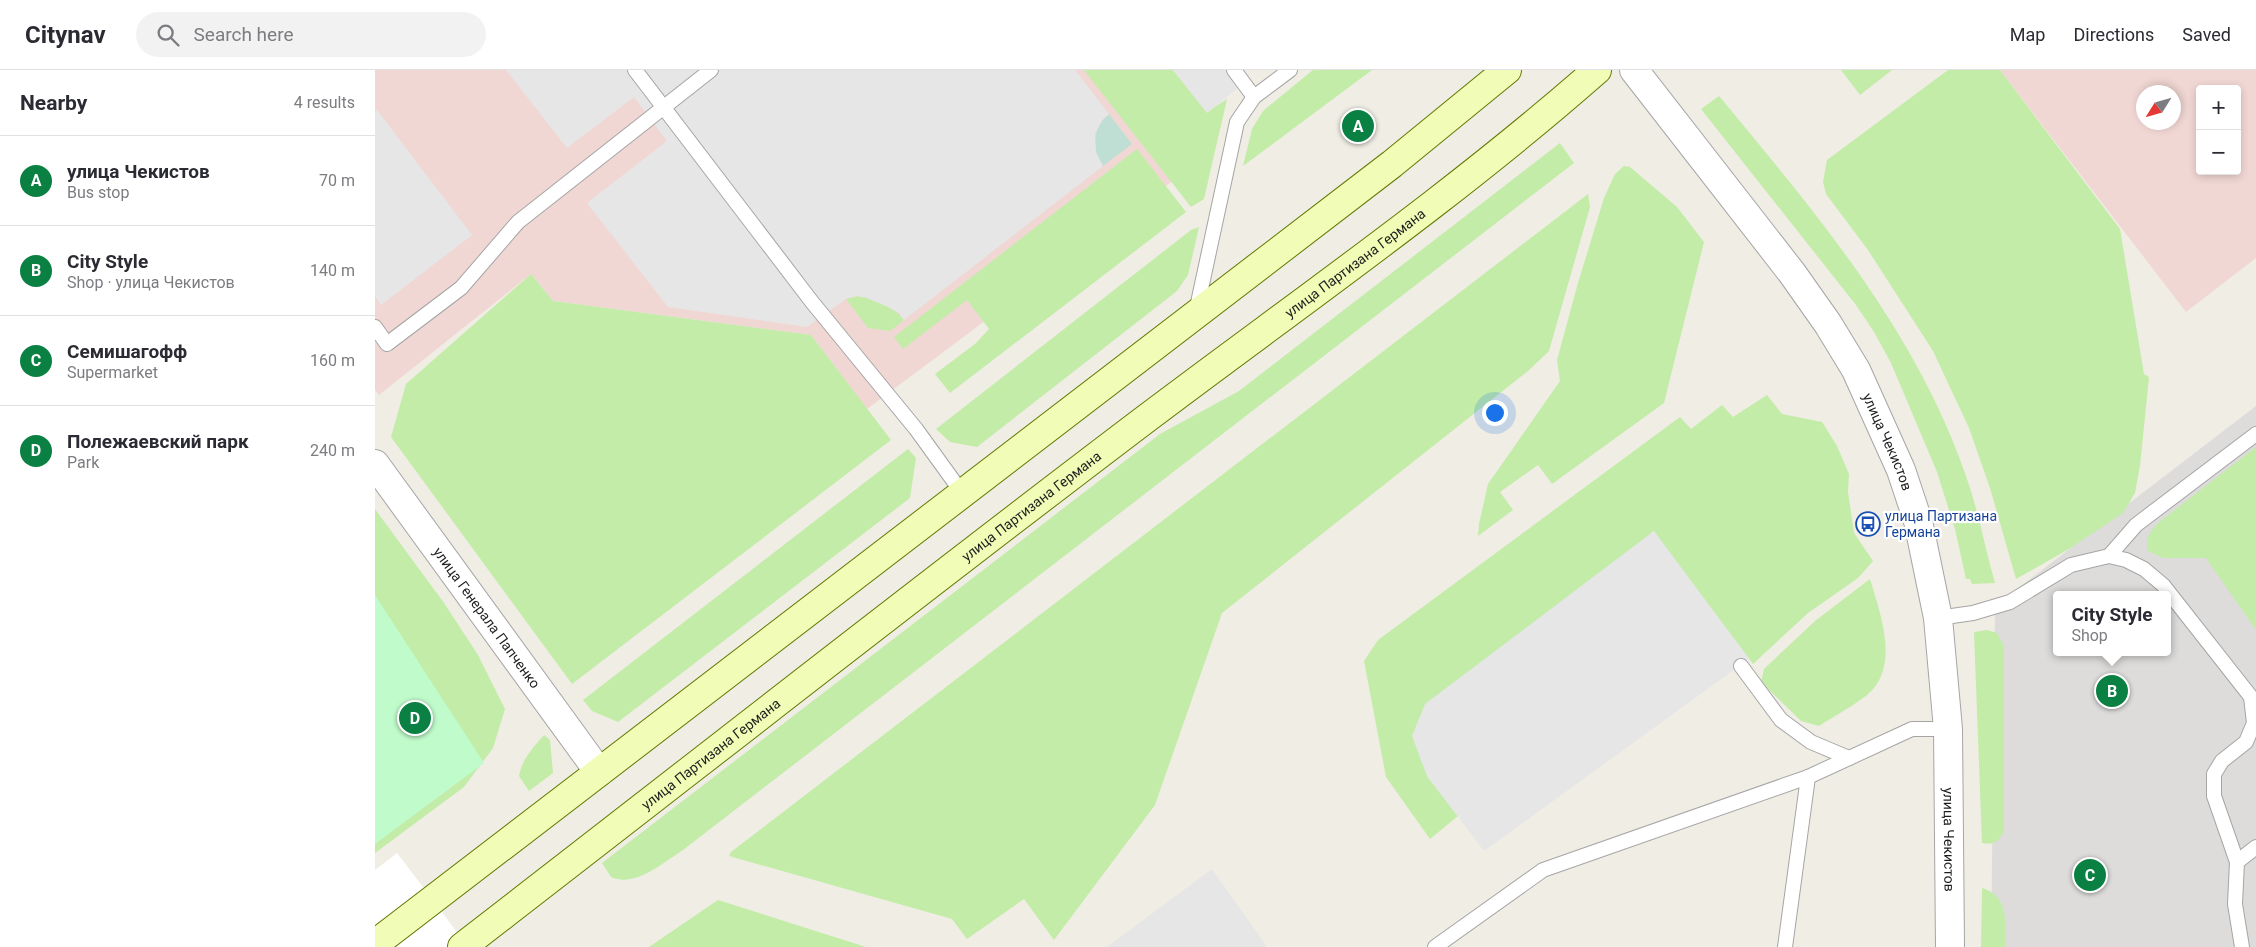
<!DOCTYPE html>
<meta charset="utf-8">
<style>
:root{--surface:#fff;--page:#f2f2f3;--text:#2b2b33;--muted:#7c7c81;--line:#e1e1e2;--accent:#0b8043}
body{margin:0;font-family:Roboto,sans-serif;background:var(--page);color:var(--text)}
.controls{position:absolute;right:15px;top:15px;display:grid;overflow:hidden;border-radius:5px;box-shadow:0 2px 8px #0003}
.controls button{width:45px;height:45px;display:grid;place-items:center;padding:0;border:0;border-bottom:1px solid var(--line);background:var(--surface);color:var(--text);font:25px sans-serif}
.compass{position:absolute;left:1761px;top:15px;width:45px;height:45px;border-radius:50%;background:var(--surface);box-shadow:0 2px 8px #0003;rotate:233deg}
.you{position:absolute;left:1119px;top:342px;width:18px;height:18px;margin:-12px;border:4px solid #fff;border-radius:50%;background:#1a73e8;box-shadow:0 0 0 8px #1a73e833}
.badge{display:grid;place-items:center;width:32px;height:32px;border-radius:50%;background:var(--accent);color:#fff;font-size:16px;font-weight:700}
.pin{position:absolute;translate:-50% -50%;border:2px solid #fff;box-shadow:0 1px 5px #0006}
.popup{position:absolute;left:1678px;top:521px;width:118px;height:65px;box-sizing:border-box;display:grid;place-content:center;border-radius:5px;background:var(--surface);filter:drop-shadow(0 1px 4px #0005);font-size:16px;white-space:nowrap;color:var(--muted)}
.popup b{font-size:19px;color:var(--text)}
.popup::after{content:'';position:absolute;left:50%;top:100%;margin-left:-10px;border:10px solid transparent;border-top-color:var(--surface)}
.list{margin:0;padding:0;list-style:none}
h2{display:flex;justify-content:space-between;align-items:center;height:65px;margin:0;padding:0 20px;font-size:21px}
h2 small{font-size:16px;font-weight:400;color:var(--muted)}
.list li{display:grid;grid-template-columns:32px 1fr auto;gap:15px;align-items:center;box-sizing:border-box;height:90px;padding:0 20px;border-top:1px solid var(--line)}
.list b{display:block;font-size:19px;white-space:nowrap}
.list p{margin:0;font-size:16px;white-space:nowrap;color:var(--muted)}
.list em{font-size:16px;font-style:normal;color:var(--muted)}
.icon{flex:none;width:28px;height:28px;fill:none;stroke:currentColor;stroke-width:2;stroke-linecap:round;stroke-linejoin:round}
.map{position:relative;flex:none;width:1881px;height:877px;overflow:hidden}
header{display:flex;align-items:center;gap:30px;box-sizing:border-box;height:70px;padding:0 25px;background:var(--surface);border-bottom:1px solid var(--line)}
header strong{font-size:24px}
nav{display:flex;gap:28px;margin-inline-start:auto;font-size:18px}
.search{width:350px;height:45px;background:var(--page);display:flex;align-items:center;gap:12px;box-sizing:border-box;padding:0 18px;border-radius:28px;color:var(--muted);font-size:19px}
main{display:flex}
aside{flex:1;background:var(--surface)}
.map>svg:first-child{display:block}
.residential{fill:#dddcdb;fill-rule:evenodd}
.commercial{fill:#f1d7d3;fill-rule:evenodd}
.grass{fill:#c2eca8}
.wetland{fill:#c0dfd4}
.park{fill:#c0fbcb}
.parking{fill:#e6e6e6}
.pier{fill:#fff}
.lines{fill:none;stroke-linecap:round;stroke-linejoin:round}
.service-casing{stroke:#a5a5a5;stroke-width:16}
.minor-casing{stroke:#a5a5a5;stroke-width:30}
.secondary-casing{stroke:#617a01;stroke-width:30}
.service{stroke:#fff;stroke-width:14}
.minor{stroke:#fff;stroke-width:28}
.secondary{stroke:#f1fcb6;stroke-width:28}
.labels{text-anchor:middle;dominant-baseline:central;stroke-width:4.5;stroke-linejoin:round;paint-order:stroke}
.street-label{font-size:14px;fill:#1e1e1e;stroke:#fff}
.transit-label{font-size:14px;fill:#164399;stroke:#fff;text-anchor:start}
</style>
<header>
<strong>Citynav</strong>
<div class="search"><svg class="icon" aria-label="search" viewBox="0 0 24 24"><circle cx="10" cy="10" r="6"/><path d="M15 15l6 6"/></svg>Search here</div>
<nav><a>Map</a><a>Directions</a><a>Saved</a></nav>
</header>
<main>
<aside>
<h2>Nearby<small>4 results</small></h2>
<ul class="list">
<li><span class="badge">A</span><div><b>улица Чекистов</b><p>Bus stop</p></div><em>70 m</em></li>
<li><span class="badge">B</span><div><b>City Style</b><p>Shop · улица Чекистов</p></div><em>140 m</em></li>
<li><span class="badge">C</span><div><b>Семишагофф</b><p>Supermarket</p></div><em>160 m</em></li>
<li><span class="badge">D</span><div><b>Полежаевский парк</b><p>Park</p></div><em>240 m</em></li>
</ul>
</aside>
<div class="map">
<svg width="1881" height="877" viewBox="0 0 1881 877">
<rect width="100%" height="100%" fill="#f0ede4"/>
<path class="residential" d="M1881 336V877H1616L1620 536ZM1682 525H1792V582H1682Z"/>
<g class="commercial">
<path d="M0 0H762L827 89 492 339 436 265 178 231 156 204 4 325 0 320Z"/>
<path d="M1625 0H1881V188L1811 242ZM1825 19H1862V101H1825ZM1768 22H1798V52H1768Z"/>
</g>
<g class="grass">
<path d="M709 0H798L832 42 852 29 829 129 816 137Z"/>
<path d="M938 0H997L868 96 877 59 888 41Z"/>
<path d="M1466 0H1517L1485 25Z"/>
<path d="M1573 0H1625L1745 159 1769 304 1774 307 1765 396 1760 423 1748 443 1694 479 1641 509 1615 418 1594 358 1558 281 1493 180 1451 124 1448 112 1452 90Z"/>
<path d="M1344 26C1443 145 1547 268 1595 418 1605 449 1611 482 1620 513L1597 514 1595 509H1591L1580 459 1562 402 1516 293 1499 262 1481 235 1326 39Z"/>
<path d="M1185 73 1199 93 308 780C289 792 260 818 236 807L227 793 785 364 864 321Z"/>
<path d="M762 79 811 142 575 323 560 304 600 274 614 259 592 230 528 279 519 267Z"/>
<path d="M1249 96 1255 97 1302 137 1329 172 1289 333 1177 414 1163 395 1125 422 1138 440 1103 466 1104 454 1113 414 1185 311 1182 290 1203 213 1229 128 1240 104Z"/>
<path d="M1213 124 1215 137 1174 281 1153 301 847 543 780 735 679 870 649 829 592 869 577 849 354 786 356 782Z"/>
<path d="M824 157 813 205 802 221 602 377 575 372 561 359 816 160Z"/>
<path d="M156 204 178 231 436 265 516 370 197 614 16 367 31 314Z"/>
<path d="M482 226C499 229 518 236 529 250L515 261 493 258 471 229Z"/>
<path d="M1392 325 1407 344 1447 352 1462 376 1474 404 1473 422 1479 463 1498 491 1483 508 1433 543 1378 594 1278 461 1052 706 1083 746 1055 769 1011 707 989 591 1003 570 1305 347 1316 359 1347 335 1358 347Z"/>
<path d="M1881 377V560L1831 488H1788L1773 481C1770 468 1774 463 1783 453Z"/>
<path d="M533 379 541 388 535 428 243 652 217 641 208 630Z"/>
<path d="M0 439 69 533 103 585 130 639 118 678 89 717 0 783Z"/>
<path d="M1495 509C1505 543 1526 597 1492 625 1477 637 1459 646 1444 656L1426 651 1386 612 1389 599 1440 551Z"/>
<path d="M1612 560 1622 563 1629 576V761C1623 772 1619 775 1607 773L1599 562Z"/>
<path d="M169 665 175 670 178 703 154 721 144 706C147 689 158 678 169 665Z"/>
<path d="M1607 818C1635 826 1630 854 1630 877H1606Z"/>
<path d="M343 830 491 877H274Z"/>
</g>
<path class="wetland" d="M734 44 757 74 728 96C715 79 718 57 734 44Z"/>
<path class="park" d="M0 525 109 693 0 774Z"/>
<g class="parking">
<path d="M131 0H700L734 44 727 50 720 64 721 82 728 96 529 250 524 243 513 237 492 228 482 226 471 229 432 257 293 237 212 133 292 71 259 27 192 78Z"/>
<path d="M798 0H859L869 13 832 43Z"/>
<path d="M2 40 97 165 6 235 0 226V41Z"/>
<path d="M1279 461 1374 589 1109 781 1052 706 1037 666 1050 634Z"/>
<path d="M837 799 892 877H732Z"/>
</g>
<path class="pier" d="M22 783 58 830 93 877H0V800Z"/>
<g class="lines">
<g class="service-casing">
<g id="service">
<path d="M260 0 437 232 541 359 588 424"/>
<path d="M859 0 879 27"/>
<path d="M821 242 862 52 879 27 915 0"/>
<path d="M0 257 12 274 86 218 143 152 336 0"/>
<path d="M1734 486 1761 455 1881 364"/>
<path d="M1563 548 1598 543 1635 532 1696 495 1734 486 1751 490 1769 499 1788 515 1876 627 1879 653 1871 672 1847 691 1839 704V726L1862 792 1860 834 1867 877"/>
<path d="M1366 596 1406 650 1436 672 1474 688"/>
<path d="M1862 792 1881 777"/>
<path d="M1060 877 1168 800 1433 707 1537 659H1573"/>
<path d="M1410 877 1433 707"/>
</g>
</g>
<g class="minor-casing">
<g id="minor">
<path id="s1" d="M1259 0 1417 203 1453 254 1481 300 1526 400 1543 451 1563 548 1573 659 1575 877"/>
<path id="s2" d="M0 394 224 702"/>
</g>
</g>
<g class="secondary-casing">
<g id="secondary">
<path d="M0 874 1017 94 1132 0"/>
<path id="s3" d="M87 877C315 701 542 522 772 348 923 234 1080 125 1222 0"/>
</g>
</g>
<use href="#service" class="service"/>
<use href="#minor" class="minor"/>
<use href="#secondary" class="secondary"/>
</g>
<defs>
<g id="bus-ring" transform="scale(1.25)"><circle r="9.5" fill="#fff" stroke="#1a4fb4" stroke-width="1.5"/><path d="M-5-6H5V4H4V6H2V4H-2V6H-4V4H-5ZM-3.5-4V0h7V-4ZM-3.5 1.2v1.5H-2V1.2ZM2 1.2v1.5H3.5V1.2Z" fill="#1a4fb4"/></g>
</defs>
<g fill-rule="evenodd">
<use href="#bus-ring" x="1493" y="454"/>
</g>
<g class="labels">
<g class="street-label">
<text stroke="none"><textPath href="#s3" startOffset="1125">улица Партизана Германа</textPath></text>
<text stroke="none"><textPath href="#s1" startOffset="452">улица Чекистов</textPath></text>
<text stroke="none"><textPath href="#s3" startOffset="720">улица Партизана Германа</textPath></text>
<text stroke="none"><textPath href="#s2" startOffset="190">улица Генерала Папченко</textPath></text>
<text stroke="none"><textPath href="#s3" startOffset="315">улица Партизана Германа</textPath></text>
<text stroke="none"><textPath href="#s1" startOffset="858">улица Чекистов</textPath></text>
</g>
<g class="transit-label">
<text x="1510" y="446">улица Партизана<tspan x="1510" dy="16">Германа</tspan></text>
</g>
</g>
</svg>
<div class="controls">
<button>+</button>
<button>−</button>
</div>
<svg class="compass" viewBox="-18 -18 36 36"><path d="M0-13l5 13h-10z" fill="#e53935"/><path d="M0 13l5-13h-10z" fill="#7c7c81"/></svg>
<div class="you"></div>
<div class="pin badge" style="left:983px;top:56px">A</div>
<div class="pin badge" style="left:1737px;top:621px">B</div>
<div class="popup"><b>City Style</b>Shop</div>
<div class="pin badge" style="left:1715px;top:805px">C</div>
<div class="pin badge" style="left:40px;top:648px">D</div>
</div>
</main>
